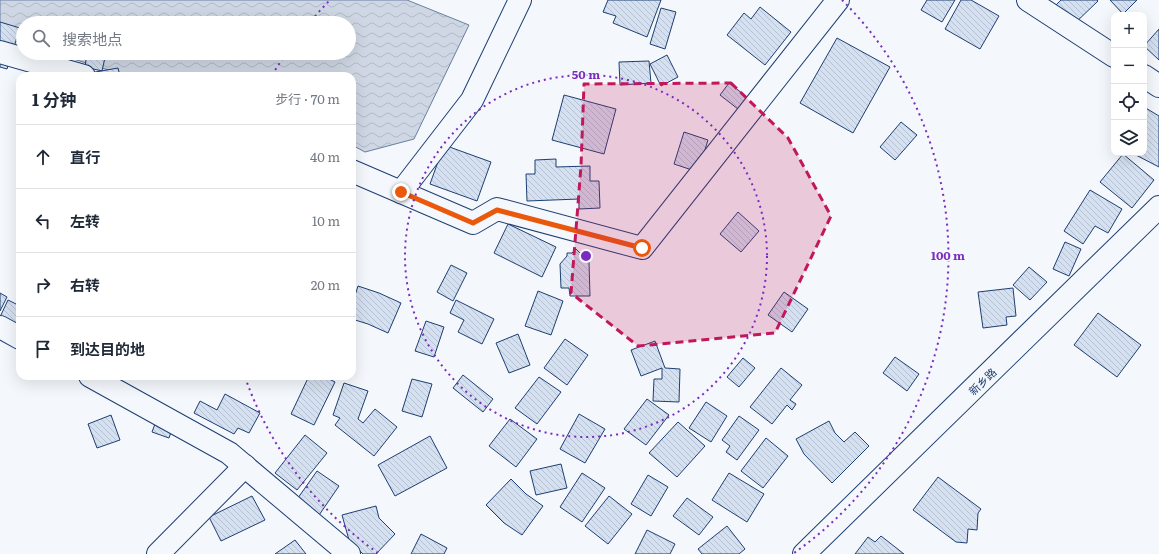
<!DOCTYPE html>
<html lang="zh">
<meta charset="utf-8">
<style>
:root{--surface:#fff;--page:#f6f6f7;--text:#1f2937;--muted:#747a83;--line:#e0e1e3}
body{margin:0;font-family:Literata,"Noto Sans SC",serif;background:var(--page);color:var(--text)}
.controls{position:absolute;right:12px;top:12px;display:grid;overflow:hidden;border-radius:8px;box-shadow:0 4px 16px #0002}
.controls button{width:36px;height:36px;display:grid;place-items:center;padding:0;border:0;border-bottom:1px solid var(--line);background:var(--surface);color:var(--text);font:20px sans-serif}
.stop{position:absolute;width:12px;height:12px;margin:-9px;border:3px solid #ea580c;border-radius:50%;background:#fff}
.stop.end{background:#ea580c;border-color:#fff;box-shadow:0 1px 4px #0008}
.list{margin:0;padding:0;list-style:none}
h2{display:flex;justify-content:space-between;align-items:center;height:52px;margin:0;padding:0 16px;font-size:17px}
h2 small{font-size:13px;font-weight:400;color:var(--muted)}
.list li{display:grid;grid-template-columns:26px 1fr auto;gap:12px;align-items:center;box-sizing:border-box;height:64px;padding:0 16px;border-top:1px solid var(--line)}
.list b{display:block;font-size:15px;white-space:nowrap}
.list em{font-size:13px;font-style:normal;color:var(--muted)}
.icon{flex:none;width:22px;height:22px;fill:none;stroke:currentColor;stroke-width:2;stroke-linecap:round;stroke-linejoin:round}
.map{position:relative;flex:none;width:1159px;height:554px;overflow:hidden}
.search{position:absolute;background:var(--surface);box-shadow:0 4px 16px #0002;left:16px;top:16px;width:340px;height:44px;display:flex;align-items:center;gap:10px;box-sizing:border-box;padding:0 14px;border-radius:22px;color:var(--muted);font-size:15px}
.panel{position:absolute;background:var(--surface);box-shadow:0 4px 16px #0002;left:16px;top:72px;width:340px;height:308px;border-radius:12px}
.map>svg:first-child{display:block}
.water{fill:url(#water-waves);stroke:#687fa3}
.building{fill:url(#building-back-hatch);stroke:#1d3f73}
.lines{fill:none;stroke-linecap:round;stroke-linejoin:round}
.minor-casing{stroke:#1d3f73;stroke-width:24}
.minor{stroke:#f4f7fb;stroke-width:22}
.route{stroke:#ea580c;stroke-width:5}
.marked{fill:#c2185b;fill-opacity:0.2;stroke:#c2185b;stroke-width:3;stroke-dasharray:8 5;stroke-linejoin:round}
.ring{fill:none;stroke:#7b2cbf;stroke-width:2;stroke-dasharray:2 4}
.labels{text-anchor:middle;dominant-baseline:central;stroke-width:3;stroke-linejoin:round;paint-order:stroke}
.street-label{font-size:11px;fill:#1d3f73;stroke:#f4f7fb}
.centre{fill:#7b2cbf;stroke:#f4f7fb;stroke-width:2}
.ring-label{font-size:12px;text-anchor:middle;font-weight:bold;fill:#7b2cbf;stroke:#f4f7fb;stroke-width:3;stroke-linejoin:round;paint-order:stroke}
</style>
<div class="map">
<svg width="1159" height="554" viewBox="0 0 1159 554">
<defs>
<pattern id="water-waves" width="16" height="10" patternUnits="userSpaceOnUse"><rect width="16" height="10" fill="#cfd7e4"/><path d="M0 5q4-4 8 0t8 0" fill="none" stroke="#b1bac7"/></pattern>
<pattern id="building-back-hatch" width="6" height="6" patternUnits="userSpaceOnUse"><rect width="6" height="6" fill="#d5e0f0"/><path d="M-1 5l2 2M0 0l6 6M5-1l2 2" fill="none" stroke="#b6c1d1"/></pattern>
</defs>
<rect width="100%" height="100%" fill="#f4f7fb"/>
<path class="water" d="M0 0H407L469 25 414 139 365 152 352 145V76H128L54 53H349V23H23V44L0 36Z"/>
<g class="building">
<path d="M608 0H661L647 37 613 23 616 16 603 12Z"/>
<path d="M927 0H955L942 22 921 10Z"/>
<path d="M961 0H971L999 16 980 49 945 29Z"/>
<path d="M1061 0H1097L1098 1 1072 26 1054 7Z"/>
<path d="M1110 0H1137L1123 14Z"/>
<path d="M760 7 791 32 765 65 727 35 744 13 751 19Z"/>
<path d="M661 8 676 12 665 49 650 44Z"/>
<path d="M0 22 20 28 7 69 0 67Z"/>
<path d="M1159 29V60L1144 46Z"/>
<path d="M837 38 890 67 853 133 800 103Z"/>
<path d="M87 53H106L102 71 85 67Z"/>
<path d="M667 55 678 77 661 86 650 64Z"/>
<path d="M649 61 651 83 620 85 619 62Z"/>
<path d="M118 68 120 76H85L84 74Z"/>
<path d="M729 83 747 97 738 109 720 95Z"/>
<path d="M564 95 616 109 604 154 552 140Z"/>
<path d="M1144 107 1159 116V167L1132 153H1144Z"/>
<path d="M901 122 917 135 895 160 880 147Z"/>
<path d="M684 132 708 140 698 172 674 164Z"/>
<path d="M444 145 491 162 477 201 430 184Z"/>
<path d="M1123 154 1154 180 1132 208 1100 182Z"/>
<path d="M556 159V167L590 166V181H599L600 208 579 209V199L527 201 526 174H535V160Z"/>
<path d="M1090 190 1122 209 1108 233 1095 226 1083 244 1064 231 1078 209Z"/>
<path d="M738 212 759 231 741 252 720 234Z"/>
<path d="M508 224 556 247 542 277 494 253Z"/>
<path d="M1065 242 1081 249 1069 276 1053 269Z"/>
<path d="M576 249 589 262 590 296H570L569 288H561L560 264 567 256V253H572Z"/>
<path d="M451 265 467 273 453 301 437 292Z"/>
<path d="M1029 267 1047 282 1030 300 1013 285Z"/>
<path d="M358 286 379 293 401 303 388 333 368 324 352 319V305Z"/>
<path d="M1013 288 1016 316 1006 317 1007 325 983 328 978 292Z"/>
<path d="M538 291 563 301 551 335 525 326Z"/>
<path d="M784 292 808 309 792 332 768 315Z"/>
<path d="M0 293 7 297 0 311Z"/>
<path d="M8 300 20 306V328L0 317Z"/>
<path d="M456 300 494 319 482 344 458 332 464 320 450 313Z"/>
<path d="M1098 313 1141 345 1117 377 1074 345Z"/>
<path d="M426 321 444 327 434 357 415 351Z"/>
<path d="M518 334 530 365 509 373 496 343Z"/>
<path d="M565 339 588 355 567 385 544 368Z"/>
<path d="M655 341 665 368 680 369 679 402 653 401 654 379H662V368L641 376 631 350Z"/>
<path d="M895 357 919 374 907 391 883 373Z"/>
<path d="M743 358 755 368 739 387 727 377Z"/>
<path d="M781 368 802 385 790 400 796 404 792 410 787 405 772 424 750 407Z"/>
<path d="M463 375 493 399 483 412 453 388Z"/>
<path d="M309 376H323L335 382 314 425 291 414Z"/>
<path d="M539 377 561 392 537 424 515 408Z"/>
<path d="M412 379 432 384 422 417 402 411Z"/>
<path d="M344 383 368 391 358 419 363 423 375 409 397 427 374 456 335 425 340 418 333 415Z"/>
<path d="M225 394 260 413 249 433 238 428 234 434 194 413 200 401 217 410Z"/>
<path d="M647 399 669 415 646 445 624 429Z"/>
<path d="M706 402 727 416 711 442 689 428Z"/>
<path d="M159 413 176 418 169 438 152 432Z"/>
<path d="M579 414 605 429 585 463 560 449Z"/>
<path d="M111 415 120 440 97 448 88 424Z"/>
<path d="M739 416 759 430 737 460 726 452 730 446 722 440Z"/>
<path d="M510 419 537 439 516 467 489 446Z"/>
<path d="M829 421 835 433 844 442 855 432 869 446 832 483 804 454 796 439Z"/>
<path d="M678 422 705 446 677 477 649 453Z"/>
<path d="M305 435 327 453 297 490 275 473Z"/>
<path d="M430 436 447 468 395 496 378 465Z"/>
<path d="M766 438 788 456 763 488 741 471Z"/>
<path d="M561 464 567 488 536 495 530 471Z"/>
<path d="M317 471 339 486 315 521 293 505Z"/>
<path d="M582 473 605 488 582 522 560 507Z"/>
<path d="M729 473 764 494 747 522 712 500Z"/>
<path d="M648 475 668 487 651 516 631 504Z"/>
<path d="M938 477 981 509 978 513 977 530 968 529 967 543 956 542 913 510Z"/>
<path d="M511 479 526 494 543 506 522 535 504 523 486 505Z"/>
<path d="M252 496 265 520 221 541 209 517Z"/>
<path d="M609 496 632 514 608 544 585 526Z"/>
<path d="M687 498 713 517 699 535 673 516Z"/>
<path d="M376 506 379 518 395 534 376 554H363L349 540 342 515Z"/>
<path d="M727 526 745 549 739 554H702L698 549Z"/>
<path d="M647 530 675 544 670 554H635Z"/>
<path d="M421 534 447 548 444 554H411Z"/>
<path d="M881 536 904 554H855L868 537 875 542Z"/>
<path d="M295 540 306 554H275Z"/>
</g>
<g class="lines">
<g class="minor-casing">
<g id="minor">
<path d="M1028 0 1114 56"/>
<path d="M0 52 84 76"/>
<path d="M1144 76 1159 86"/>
<path d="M352 171 473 223 497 209 642 248 838 0"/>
<path d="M401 192 472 100 520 0"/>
<path d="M0 327 20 338"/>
<path d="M90 376 229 453 349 554"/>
<path d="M158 554 245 466"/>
<path d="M804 554 1159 207"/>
</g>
</g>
<use href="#minor" class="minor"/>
</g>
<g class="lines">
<path class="route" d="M401 192 473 223 497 210 642 248"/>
</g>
<path class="marked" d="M731 83 788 138 831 216 775 333 638 346 571 293 581 166 584 84Z"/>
<g class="ring">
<circle cx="586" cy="256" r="181"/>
<path d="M378 553A362 362 0 0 1 245 377M272 75A362 362 0 0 1 286 54M311 21A362 362 0 0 1 330 0M842 0A362 362 0 0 1 794 553"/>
</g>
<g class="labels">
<g class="street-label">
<text transform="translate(982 381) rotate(-44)">新乡路</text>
</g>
</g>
<circle cx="586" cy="256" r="6" class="centre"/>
<g class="ring-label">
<text x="586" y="79">50 m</text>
<text x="948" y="260">100 m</text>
</g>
</svg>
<div class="controls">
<button>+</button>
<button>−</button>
<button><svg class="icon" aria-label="locate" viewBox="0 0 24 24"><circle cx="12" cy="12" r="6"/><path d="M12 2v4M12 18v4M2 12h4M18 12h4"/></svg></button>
<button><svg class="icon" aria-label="layers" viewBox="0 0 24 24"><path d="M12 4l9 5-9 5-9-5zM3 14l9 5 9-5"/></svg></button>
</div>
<div class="stop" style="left:642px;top:248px"></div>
<div class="stop end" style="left:401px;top:192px"></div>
<div class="search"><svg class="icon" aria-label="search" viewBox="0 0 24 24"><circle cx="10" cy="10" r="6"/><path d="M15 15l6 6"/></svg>搜索地点</div>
<section class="panel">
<h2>1 分钟<small>步行 · 70 m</small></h2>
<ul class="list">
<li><svg class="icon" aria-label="ahead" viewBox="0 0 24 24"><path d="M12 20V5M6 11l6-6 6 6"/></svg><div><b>直行</b></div><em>40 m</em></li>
<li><svg class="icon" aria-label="left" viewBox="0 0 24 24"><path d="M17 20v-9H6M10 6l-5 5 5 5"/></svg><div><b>左转</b></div><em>10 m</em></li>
<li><svg class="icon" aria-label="right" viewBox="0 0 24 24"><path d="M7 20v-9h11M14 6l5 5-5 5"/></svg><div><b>右转</b></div><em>20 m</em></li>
<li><svg class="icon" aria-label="arrive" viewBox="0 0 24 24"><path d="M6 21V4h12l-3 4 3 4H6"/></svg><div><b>到达目的地</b></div></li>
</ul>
</section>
</div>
